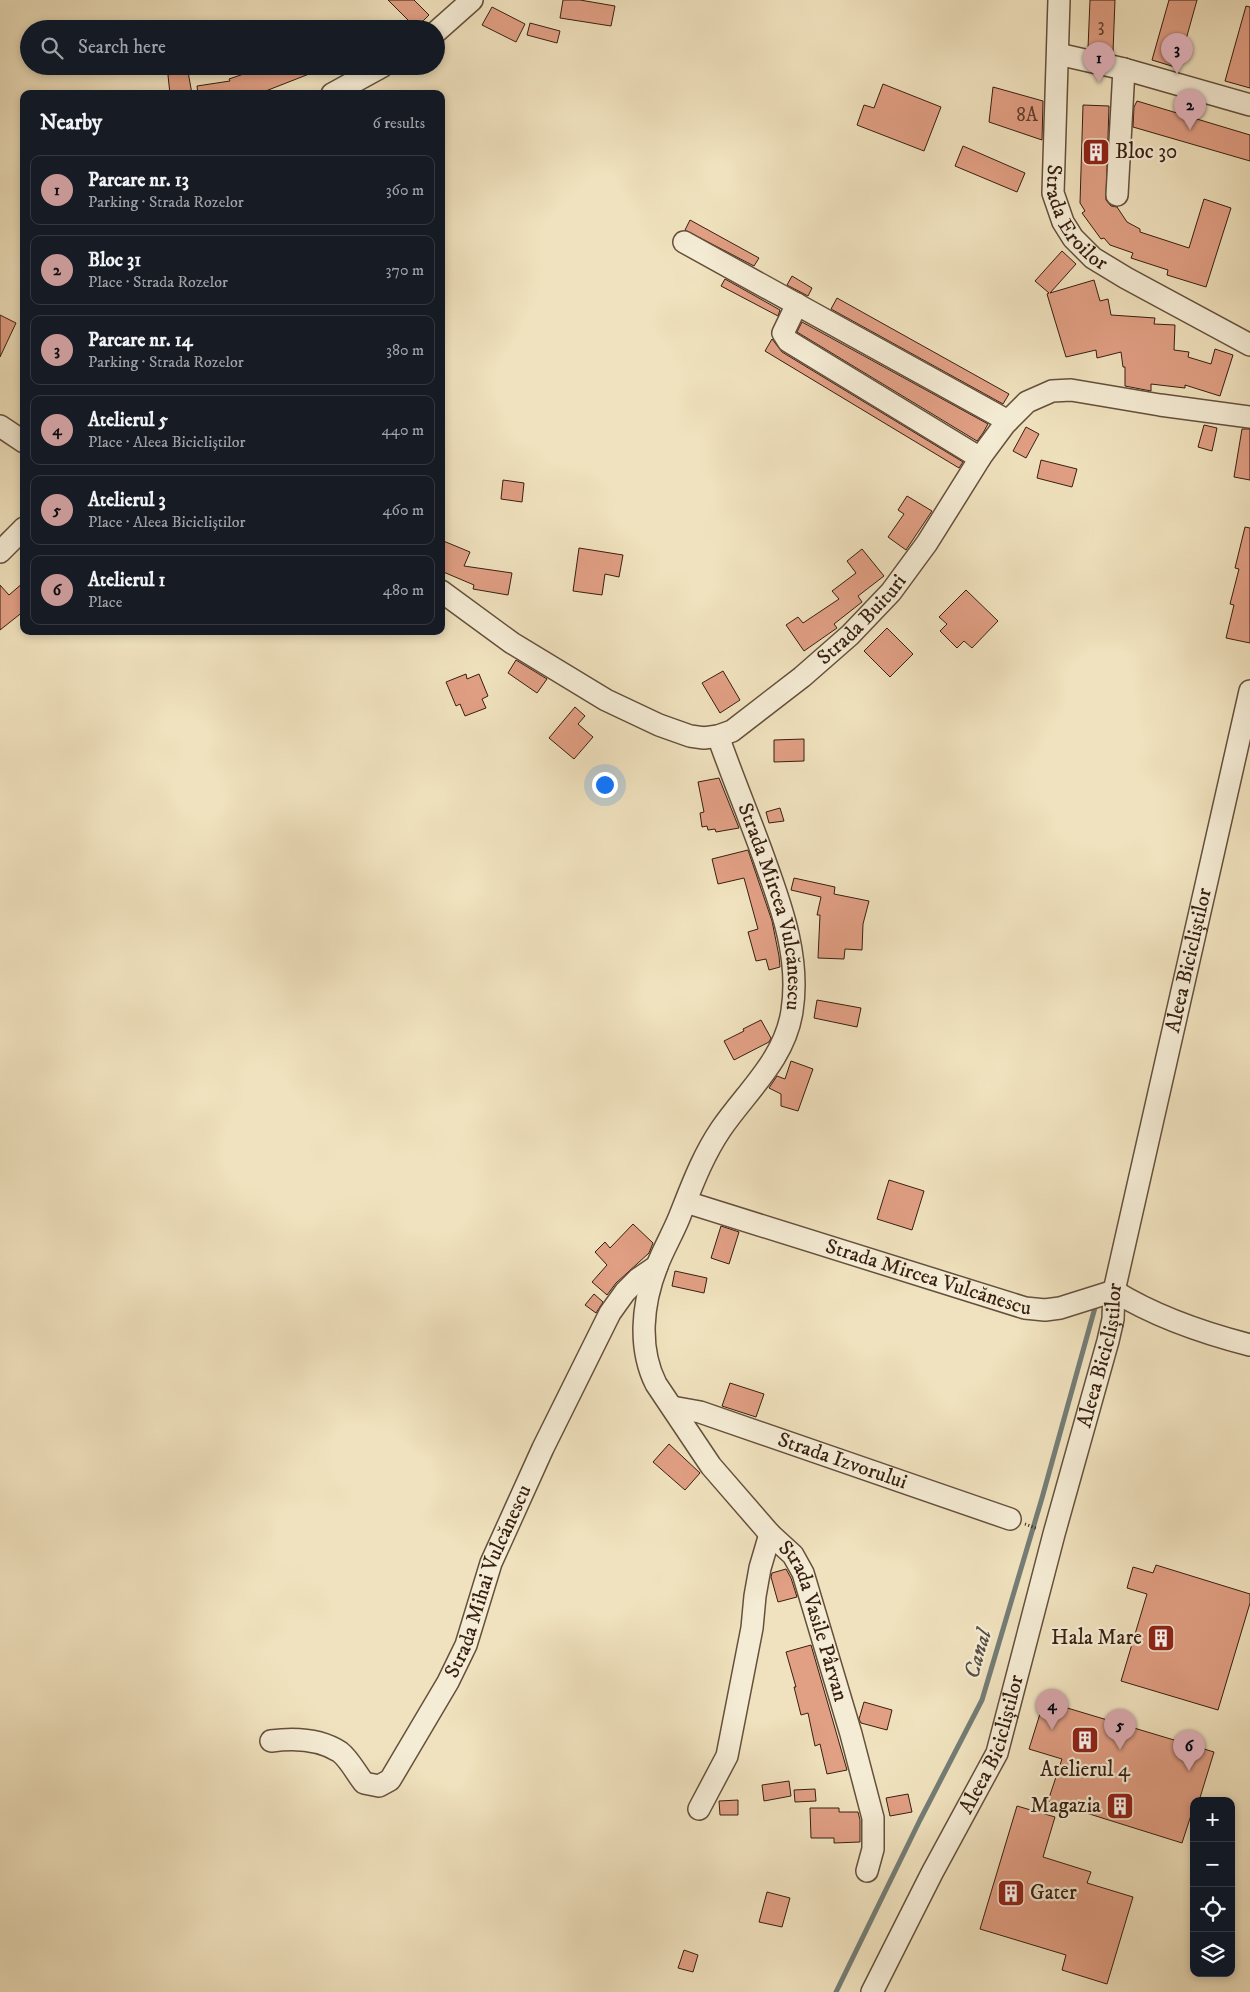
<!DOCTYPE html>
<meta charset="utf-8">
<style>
:root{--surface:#171b24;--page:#20242c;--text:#f1f3f6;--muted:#9ea1a6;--line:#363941;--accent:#c59692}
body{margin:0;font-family:"IM FELL DW Pica",serif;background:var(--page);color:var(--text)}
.controls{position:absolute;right:15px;bottom:15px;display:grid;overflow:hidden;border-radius:10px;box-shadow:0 2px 8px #0003}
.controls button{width:45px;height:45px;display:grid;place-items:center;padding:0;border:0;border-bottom:1px solid var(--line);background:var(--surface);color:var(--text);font:25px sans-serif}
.you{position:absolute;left:604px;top:784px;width:18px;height:18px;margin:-12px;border:4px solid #fff;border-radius:50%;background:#1a73e8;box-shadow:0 0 0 8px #1a73e833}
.badge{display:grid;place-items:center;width:32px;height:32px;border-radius:50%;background:var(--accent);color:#111;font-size:16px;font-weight:700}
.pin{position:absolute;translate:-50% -41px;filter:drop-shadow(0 1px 2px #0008)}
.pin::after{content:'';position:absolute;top:26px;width:18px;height:15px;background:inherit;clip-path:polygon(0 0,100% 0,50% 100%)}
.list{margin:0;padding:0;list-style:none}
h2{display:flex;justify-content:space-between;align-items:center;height:65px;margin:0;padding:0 20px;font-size:21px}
h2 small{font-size:16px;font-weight:400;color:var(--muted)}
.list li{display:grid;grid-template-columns:32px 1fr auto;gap:15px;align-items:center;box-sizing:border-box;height:70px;margin:0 10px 10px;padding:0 10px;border:1px solid var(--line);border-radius:10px}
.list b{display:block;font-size:19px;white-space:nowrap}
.list p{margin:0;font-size:16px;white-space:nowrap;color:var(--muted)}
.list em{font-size:16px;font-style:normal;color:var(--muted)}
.icon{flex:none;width:28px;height:28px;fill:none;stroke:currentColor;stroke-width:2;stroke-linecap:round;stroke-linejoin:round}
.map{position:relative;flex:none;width:1250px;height:1992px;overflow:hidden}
.search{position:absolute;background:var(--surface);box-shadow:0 2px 8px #0003;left:20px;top:20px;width:425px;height:55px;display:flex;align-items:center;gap:12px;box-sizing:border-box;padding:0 18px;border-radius:28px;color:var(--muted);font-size:19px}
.panel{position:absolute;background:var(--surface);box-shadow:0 2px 8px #0003;left:20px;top:90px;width:425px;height:545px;border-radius:10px}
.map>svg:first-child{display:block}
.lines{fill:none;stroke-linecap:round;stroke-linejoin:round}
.stream{stroke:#747d76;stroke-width:5}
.building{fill:#e19f84;stroke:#371f11}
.minor-casing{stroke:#65503c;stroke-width:24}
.path{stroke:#371f11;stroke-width:3;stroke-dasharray:1 2.5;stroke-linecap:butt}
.minor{stroke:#f5ecd5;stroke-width:21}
.labels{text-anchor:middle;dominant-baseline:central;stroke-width:4.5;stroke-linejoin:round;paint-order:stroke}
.number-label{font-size:19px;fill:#623f2e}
.poi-label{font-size:21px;fill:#371f11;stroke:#f5ecd5;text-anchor:start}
.street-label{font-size:21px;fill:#371f11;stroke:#f5ecd5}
.water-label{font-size:22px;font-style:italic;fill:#564e44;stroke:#f5ecd5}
</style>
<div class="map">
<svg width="1250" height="1992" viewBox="0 0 1250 1992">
<rect width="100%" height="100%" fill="#f0e2be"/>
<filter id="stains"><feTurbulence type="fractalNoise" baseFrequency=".004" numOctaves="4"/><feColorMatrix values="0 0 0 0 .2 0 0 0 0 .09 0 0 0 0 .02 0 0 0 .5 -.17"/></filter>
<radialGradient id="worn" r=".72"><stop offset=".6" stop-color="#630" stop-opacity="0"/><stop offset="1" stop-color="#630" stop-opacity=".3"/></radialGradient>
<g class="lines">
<path class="stream" d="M836 1992 920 1820 982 1700 1042 1498 1096 1304"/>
</g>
<g class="building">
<path d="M388 0H414L429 15 416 28Z"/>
<path d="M563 0H580L615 6 611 26 560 18Z"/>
<path d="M1090 0H1115L1113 52 1088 48Z"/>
<path d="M1169 0H1197L1178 68 1152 60Z"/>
<path d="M1246 6 1250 7V88L1225 81Z"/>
<path d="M492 7 525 24 516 42 482 25Z"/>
<path d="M530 23 560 31 557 43 527 35Z"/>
<path d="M167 66H187L192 94H170Z"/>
<path d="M267 66 327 67 258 94H198L197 86 230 81 229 79Z"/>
<path d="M883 84 941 107 924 151 857 125 864 105 874 108Z"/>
<path d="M993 87 1043 101 1042 140 989 122Z"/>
<path d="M1137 101 1250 135V161L1133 127 1134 107Z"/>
<path d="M1083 105 1109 106 1106 200 1111 206 1117 207 1127 222 1140 229V232L1189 248 1204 199 1231 208 1206 287 1167 275 1168 270 1131 258 1133 253 1110 245 1104 238 1101 239 1082 213 1085 211 1080 203Z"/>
<path d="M963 146 1025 173 1017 192 955 166Z"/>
<path d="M690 220 759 258 754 266 685 230Z"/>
<path d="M1062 251 1076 264 1050 293 1094 280 1100 301 1108 299 1111 315 1155 318 1154 324 1175 325 1174 350 1189 352 1188 357 1211 364 1215 349 1233 355 1220 396 1185 385V388L1151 384V391L1125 386V367H1123L1121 352 1097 358 1096 350 1066 357 1047 294 1049 293 1035 281Z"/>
<path d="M792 276 812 288 808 296 787 285Z"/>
<path d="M725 279 780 310 778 316 721 286Z"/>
<path d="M837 298 1009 394 1003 404 831 309Z"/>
<path d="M0 315 16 323 0 357Z"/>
<path d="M802 322 988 424 983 433 977 441 797 332Z"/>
<path d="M772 339 782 352 963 462 959 468 765 351Z"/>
<path d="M1204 425 1217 428 1212 451 1198 447Z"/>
<path d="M1026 427 1039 434 1026 458 1013 451Z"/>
<path d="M1242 429H1250V480L1234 477Z"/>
<path d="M1041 460 1077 469 1072 487 1037 478Z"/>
<path d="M503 480 524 483 522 502 501 499Z"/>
<path d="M907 496 932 511 906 550 888 537 904 514 898 510Z"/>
<path d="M1245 527 1250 528V643L1226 638 1234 605 1230 604 1239 569 1235 568Z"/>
<path d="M441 540 470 552 464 566 512 573 508 595 473 589 474 585 441 571Z"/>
<path d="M579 548 623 555 619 577 605 574 602 595 573 591Z"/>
<path d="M862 549 884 576 858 596 862 602 834 624 837 628 804 651 786 625 798 617 803 623 839 599 832 591 856 573 847 561Z"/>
<path d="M24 582V611L0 630V585L9 595Z"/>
<path d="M966 590 998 621 972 648 964 641 957 648 940 631 947 624 939 617Z"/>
<path d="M887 628 913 654 890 677 864 651Z"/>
<path d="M516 660 547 679 537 693 508 673Z"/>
<path d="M723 671 740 700 720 713 702 683Z"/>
<path d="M466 674 467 679 479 674 488 696 482 699 486 708 465 716 460 704 456 706 446 682Z"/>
<path d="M575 707 585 716 578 724 593 737 574 759 549 738Z"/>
<path d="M804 739V761L774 762V740Z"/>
<path d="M719 778 739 828 716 832 715 829 708 830 707 826 702 827 700 813 704 812 698 782Z"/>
<path d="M780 808 784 821 769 823 766 812Z"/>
<path d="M748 850 772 921 779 956 780 967 769 970 766 959 756 961 748 932 758 929 744 878 718 884 712 859Z"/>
<path d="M794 878 835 887 834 894 869 901 863 924 862 950 845 949 844 959 818 958 820 915H817L821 897 791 890Z"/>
<path d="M817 1000 861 1008 857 1027 814 1018Z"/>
<path d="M761 1020 771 1038 769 1042 734 1060 724 1041 744 1031 743 1029Z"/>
<path d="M791 1061 813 1069 798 1111 781 1106V1094L769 1088 777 1076 785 1079Z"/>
<path d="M889 1180 924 1191 912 1230 877 1219Z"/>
<path d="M633 1224 653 1243 649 1253 616 1283 607 1295 592 1282 607 1265 595 1252 605 1242 610 1248Z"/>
<path d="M721 1226 739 1232 729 1264 711 1258Z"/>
<path d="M675 1271 707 1278 704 1293 672 1286Z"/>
<path d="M594 1294 603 1302 596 1313 585 1305Z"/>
<path d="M730 1383 764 1394 756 1417 722 1406Z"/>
<path d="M669 1444 700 1473 685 1490 653 1462Z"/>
<path d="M1156 1565 1250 1594V1603L1218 1710 1121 1681 1147 1594 1127 1588 1133 1567 1153 1573Z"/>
<path d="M786 1569 791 1578 797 1597 778 1602 771 1577 772 1573Z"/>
<path d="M811 1645 847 1770 827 1774 820 1744 815 1746 808 1713 801 1715 794 1687H796L786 1652Z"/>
<path d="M1044 1701 1214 1752 1199 1801H1194V1806L1182 1843 1048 1801 1062 1759 1029 1749Z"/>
<path d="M864 1702 892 1710 887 1730 861 1723 859 1719Z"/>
<path d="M789 1781 791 1796 764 1801 762 1785Z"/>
<path d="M815 1789 816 1801 795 1802 794 1790Z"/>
<path d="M908 1794 912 1812 890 1816 886 1798Z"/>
<path d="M738 1800V1815H720L719 1801Z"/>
<path d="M1017 1806 1055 1817 1043 1857 1091 1872 1087 1883 1133 1897 1107 1984 1062 1970 1066 1955 980 1929Z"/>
<path d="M810 1808H839V1812H858L860 1820V1842L834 1843V1838H811Z"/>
<path d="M767 1892 790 1898 782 1927 759 1922Z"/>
<path d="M684 1950 698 1955 693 1972 678 1968Z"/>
</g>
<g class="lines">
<g class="minor-casing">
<g id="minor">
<path id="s1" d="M1059 0 1053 193 1063 222 1073 238 1093 258 1126 278 1250 345"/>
<path d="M436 32 472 0"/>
<path d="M1058 54 1124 69 1250 105"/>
<path d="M332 94 383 66"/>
<path d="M1117 195 1124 69"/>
<path d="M684 242 1008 421"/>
<path d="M797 304 783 333 788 341 980 458"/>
<path d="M0 426 24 442"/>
<path d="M0 552 24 528"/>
<path id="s2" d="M441 591 512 643 606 700 659 725 690 736 704 738 718 736 732 731 802 677 850 635 891 592 927 543 982 455 1005 424 1027 402 1052 391 1071 390 1160 405 1250 417"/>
<path id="s3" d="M718 736C733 779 751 821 766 864 783 911 800 960 792 1011 785 1059 747 1091 721 1129 702 1157 691 1188 679 1218 672 1235 663 1250 657 1266 642 1304 638 1348 656 1384L711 1466 770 1534 793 1555 803 1573 851 1734 873 1818V1849L867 1871"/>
<path id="s4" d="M686 1202 1025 1308 1045 1310 1060 1308 1114 1291C1156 1317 1203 1333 1250 1345"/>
<path id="s5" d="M672 1407 700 1412 1010 1519"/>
<path id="s6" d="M271 1741C293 1738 320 1739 340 1752 350 1760 356 1773 364 1783L379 1786 390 1780 448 1682 466 1645 491 1563 543 1448 610 1313 625 1292 638 1279 657 1266"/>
<path d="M699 1809 727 1756 752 1628 755 1596 760 1568 770 1534"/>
<path id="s7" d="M872 1992 932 1873 997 1753 1054 1534 1108 1341 1113 1319 1114 1291 1250 691"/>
</g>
</g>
<path class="path" d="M1025 1524 1038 1529"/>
<use href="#minor" class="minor"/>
</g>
<defs>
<g id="building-square" transform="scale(1.4375)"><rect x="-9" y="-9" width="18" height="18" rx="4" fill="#8f2418" stroke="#f5ecd5"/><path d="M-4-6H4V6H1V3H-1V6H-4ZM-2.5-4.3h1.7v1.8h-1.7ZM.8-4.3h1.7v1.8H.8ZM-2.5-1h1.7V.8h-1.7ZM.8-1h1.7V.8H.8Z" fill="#fff"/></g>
</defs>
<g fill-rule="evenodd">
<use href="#building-square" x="1096" y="152"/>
<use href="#building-square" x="1161" y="1638"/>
<use href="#building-square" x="1085" y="1740"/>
<use href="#building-square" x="1120" y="1806"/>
<use href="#building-square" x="1011" y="1893"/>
</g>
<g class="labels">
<g class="number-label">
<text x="1101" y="25">3</text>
<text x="1027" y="115">8A</text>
</g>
<g class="poi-label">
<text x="1115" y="152">Bloc 30</text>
<text x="1142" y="1638" text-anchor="end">Hala Mare</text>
<text x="1085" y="1770" text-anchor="middle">Atelierul 4</text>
<text x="1101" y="1806" text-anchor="end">Magazia</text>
<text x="1030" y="1893">Gater</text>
</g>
<g class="street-label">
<text stroke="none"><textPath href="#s1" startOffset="225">Strada Eroilor</textPath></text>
<text stroke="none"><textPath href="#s2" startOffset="504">Strada Buituri</textPath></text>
<text stroke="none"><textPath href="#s3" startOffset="180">Strada Mircea Vulcănescu</textPath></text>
<text stroke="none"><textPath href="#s7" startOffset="1086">Aleea Bicicliștilor</textPath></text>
<text stroke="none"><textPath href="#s4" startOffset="254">Strada Mircea Vulcănescu</textPath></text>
<text stroke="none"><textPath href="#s7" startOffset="681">Aleea Bicicliștilor</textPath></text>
<text stroke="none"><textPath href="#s5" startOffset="179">Strada Izvorului</textPath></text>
<text stroke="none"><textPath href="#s6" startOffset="361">Strada Mihai Vulcănescu</textPath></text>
<text stroke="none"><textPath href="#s3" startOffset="989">Strada Vasile Pârvan</textPath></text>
<text stroke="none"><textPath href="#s7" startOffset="276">Aleea Bicicliștilor</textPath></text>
</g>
<g class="water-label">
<text transform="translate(978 1654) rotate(-74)">Canal</text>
</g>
</g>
<rect width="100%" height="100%" filter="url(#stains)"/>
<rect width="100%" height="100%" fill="url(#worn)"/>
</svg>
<div class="controls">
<button>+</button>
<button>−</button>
<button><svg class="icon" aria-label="locate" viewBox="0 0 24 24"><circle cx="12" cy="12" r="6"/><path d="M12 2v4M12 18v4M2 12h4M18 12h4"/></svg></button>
<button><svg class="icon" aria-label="layers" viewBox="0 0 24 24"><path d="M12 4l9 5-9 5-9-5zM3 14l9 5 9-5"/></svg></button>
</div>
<div class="you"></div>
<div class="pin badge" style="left:1099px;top:83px">1</div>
<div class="pin badge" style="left:1190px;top:130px">2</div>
<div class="pin badge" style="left:1177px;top:74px">3</div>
<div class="pin badge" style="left:1052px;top:1730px">4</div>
<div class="pin badge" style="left:1120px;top:1750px">5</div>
<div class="pin badge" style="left:1189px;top:1771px">6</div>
<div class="search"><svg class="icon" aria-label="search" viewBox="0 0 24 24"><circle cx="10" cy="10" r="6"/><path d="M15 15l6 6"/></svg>Search here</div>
<section class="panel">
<h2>Nearby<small>6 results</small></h2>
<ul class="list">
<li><span class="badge">1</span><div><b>Parcare nr. 13</b><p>Parking · Strada Rozelor</p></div><em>360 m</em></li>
<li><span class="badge">2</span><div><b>Bloc 31</b><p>Place · Strada Rozelor</p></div><em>370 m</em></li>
<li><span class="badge">3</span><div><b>Parcare nr. 14</b><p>Parking · Strada Rozelor</p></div><em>380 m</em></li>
<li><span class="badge">4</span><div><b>Atelierul 5</b><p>Place · Aleea Bicicliștilor</p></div><em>440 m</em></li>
<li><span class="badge">5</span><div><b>Atelierul 3</b><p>Place · Aleea Bicicliștilor</p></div><em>460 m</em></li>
<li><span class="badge">6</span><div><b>Atelierul 1</b><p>Place</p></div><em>480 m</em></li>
</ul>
</section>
</div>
